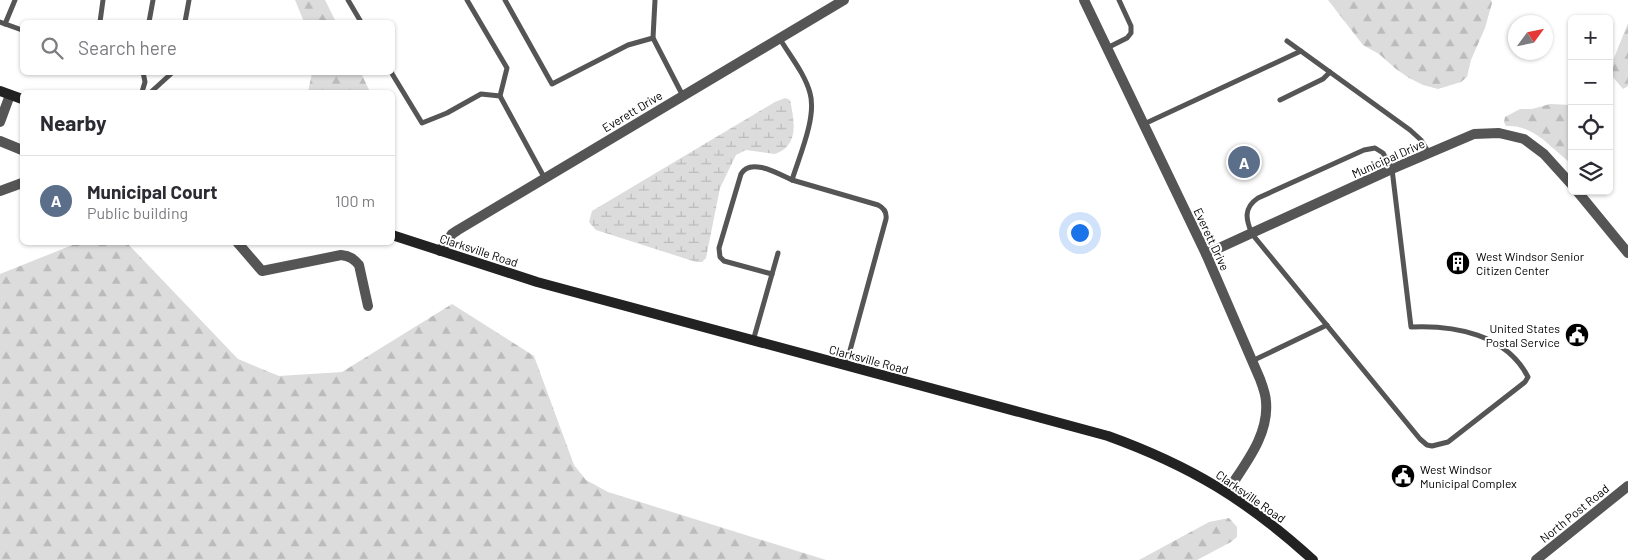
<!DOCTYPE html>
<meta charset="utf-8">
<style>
:root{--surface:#fff;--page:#f7f7f7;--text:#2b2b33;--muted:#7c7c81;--line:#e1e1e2;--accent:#000}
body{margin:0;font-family:Barlow,sans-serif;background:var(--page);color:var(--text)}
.controls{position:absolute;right:15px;top:15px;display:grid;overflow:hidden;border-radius:8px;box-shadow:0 1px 4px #0004}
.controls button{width:45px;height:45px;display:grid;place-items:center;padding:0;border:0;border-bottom:1px solid var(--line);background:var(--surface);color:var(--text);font:25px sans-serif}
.compass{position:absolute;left:1508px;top:15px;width:45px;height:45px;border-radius:50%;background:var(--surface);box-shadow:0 1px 4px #0004;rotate:57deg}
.you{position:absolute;left:1079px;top:232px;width:18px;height:18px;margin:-12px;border:4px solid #fff;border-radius:50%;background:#1a73e8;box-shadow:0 0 0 8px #1a73e833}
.badge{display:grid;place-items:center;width:32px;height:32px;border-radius:50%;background:var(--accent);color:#fff;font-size:16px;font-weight:700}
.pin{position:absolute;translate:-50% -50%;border:2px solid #fff;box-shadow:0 1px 5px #0006}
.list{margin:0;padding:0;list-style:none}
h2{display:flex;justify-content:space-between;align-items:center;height:65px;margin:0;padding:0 20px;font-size:21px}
h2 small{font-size:16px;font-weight:400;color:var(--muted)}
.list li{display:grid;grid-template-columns:32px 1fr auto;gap:15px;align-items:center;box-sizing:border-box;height:90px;padding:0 20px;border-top:1px solid var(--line)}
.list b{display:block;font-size:19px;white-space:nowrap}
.list p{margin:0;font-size:16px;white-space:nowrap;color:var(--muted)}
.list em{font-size:16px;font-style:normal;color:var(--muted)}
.icon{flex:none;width:28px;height:28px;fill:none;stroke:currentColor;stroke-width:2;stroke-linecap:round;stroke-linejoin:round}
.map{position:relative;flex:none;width:1628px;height:560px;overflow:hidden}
.search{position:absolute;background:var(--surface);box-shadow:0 1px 4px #0004;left:20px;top:20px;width:375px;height:55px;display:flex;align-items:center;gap:12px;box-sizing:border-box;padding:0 18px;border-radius:8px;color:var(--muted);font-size:19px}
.panel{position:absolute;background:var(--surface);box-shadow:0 1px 4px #0004;left:20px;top:90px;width:375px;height:155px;border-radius:8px}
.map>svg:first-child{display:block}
.forest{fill:url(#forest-firs)}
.wetland{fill:url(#wetland-marsh)}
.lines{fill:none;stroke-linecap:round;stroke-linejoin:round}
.lane{stroke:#555;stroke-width:5}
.street{stroke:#555;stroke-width:10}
.secondary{stroke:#222;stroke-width:10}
.labels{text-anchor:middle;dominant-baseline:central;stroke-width:4;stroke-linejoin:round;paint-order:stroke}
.street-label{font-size:12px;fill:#000;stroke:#fff}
.poi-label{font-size:12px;fill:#000;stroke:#fff;text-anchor:start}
</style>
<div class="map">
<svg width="1628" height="560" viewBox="0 0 1628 560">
<defs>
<pattern id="forest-firs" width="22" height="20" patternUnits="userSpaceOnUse" patternTransform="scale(1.25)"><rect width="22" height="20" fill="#dcdcdc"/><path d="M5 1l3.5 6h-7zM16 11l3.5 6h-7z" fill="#bbb"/></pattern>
<pattern id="wetland-marsh" width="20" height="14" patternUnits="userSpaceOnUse" patternTransform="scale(1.25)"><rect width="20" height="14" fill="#dcdcdc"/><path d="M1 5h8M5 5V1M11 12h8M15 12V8" fill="none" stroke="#bbb"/></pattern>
</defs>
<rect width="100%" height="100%" fill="#fff"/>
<g class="forest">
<path d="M295 0H325L336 22H304Z"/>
<path d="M1328 0H1491L1492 3 1485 28 1471 60 1467 77 1461 82 1438 89 1423 85 1409 78 1396 69 1379 54 1363 45Z"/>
<path d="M1628 23V86L1623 89 1612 76 1614 58Z"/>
<path d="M312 73H361L370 92H308Z"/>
<path d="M1550 104 1572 105V164C1551 149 1535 124 1506 126L1504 122 1505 117 1520 109H1532Z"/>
<path d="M80 242 127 243 238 359 279 376 342 372 452 304 534 356 574 465 586 480 608 492 826 560H0V274Z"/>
<path d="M1229 518 1237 527V537L1231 542 1197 560H1139L1209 522Z"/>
</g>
<path class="wetland" d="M785 98 790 100C794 120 800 145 775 154L746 150 736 155 720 188 706 258 702 262H696L596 230 589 222 592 211 775 102Z"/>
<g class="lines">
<g class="lane">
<path d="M348 0 361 22"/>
<path d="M467 0 507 68 500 96 544 177"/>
<path d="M505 0 552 84 628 45 653 38"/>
<path d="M655 0 653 38 683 96"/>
<path d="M0 22 22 30"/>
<path d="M100 22 103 0"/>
<path d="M149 22 153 0"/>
<path d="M185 22 189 0"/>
<path d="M5 24 15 0"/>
<path d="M780 39C790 56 805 74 810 93 817 117 799 157 792 180L878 205C884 208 887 212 886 219L846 365"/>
<path d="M1287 41 1410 130 1421 140 1429 153"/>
<path d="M1107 48 1127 38 1131 33V26L1119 0"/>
<path d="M391 72 422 123 447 113 481 94 500 96"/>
<path d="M142 92 145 82 143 72"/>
<path d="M151 92 173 72"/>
<path d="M1280 100 1323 79 1330 72"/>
<path d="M1144 124 1301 51"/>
<path d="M1375 148 1383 153 1392 169 1411 327C1454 325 1506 334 1528 377L1525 382 1448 442 1432 446 1427 445 1420 439 1252 234C1246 220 1243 208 1258 198L1364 150Z"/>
<path d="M772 274 724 261 720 257 719 248 741 174C750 157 779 174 792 180"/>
<path d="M753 341 778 253"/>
<path d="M1252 361 1327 325"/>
</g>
<g class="street">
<path d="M1084 0 1206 254 1260 379C1263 387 1266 395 1266 402 1269 436 1244 465 1227 492"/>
<path d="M0 122 10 95"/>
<path d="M0 141 22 150"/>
<path d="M0 191 22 183"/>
<path d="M1577 191 1628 253"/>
<path d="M237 242 262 271 341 255C350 256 354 259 359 265L368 306"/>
<path d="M440 251 452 234 458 230 844 0"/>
<path d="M1206 254 1392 169 1474 134 1499 133 1524 139 1544 154 1572 185"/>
<path d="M1536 560 1628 486"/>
</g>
<g class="secondary">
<path d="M0 91 22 99"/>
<path d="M392 235 537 282 1108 436C1191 466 1247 500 1313 560"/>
</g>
</g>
<defs>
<g id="building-disc" transform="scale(1.25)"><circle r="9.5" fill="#000" stroke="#fff"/><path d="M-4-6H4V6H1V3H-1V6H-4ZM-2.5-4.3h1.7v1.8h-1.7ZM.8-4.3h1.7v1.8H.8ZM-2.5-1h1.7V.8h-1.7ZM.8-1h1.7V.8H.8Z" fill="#fff"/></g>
<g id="civic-disc" transform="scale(1.25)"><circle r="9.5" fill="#000" stroke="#fff"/><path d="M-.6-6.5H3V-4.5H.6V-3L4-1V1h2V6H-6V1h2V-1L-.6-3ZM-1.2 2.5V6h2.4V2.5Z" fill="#fff"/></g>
</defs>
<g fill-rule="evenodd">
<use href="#building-disc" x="1458" y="263"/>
<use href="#civic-disc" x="1577" y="335"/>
<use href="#civic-disc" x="1403" y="476"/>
</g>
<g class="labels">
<g class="street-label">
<text transform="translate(632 111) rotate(-31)">Everett Drive</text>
<text transform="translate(1388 158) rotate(-24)">Municipal Drive</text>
<text transform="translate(1212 239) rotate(65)">Everett Drive</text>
<text transform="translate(479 250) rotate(18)">Clarksville Road</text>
<text transform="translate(869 359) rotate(15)">Clarksville Road</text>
<text transform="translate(1251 496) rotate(35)">Clarksville Road</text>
<text transform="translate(1574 513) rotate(-39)">North Post Road</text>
</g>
<g class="poi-label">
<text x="1476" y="256">West Windsor Senior<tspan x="1476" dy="14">Citizen Center</tspan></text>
<text x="1560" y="328" text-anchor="end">United States<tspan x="1560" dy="14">Postal Service</tspan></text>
<text x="1420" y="469">West Windsor<tspan x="1420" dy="14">Municipal Complex</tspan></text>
</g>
</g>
</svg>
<div class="controls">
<button>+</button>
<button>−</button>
<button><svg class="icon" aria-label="locate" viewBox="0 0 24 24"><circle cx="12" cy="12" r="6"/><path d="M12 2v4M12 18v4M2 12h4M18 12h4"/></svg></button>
<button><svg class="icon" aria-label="layers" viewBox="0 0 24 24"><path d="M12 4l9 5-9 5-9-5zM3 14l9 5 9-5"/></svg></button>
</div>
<svg class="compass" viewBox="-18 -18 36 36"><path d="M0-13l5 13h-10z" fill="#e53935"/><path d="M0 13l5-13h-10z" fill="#7c7c81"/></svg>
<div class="you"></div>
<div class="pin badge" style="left:1244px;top:162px;background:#5c6f8a">A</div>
<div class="search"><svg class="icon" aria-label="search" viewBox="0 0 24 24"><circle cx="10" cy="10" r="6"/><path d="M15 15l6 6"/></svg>Search here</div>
<section class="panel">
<h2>Nearby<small></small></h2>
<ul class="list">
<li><span class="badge" style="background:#5c6f8a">A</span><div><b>Municipal Court</b><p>Public building</p></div><em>100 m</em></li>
</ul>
</section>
</div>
